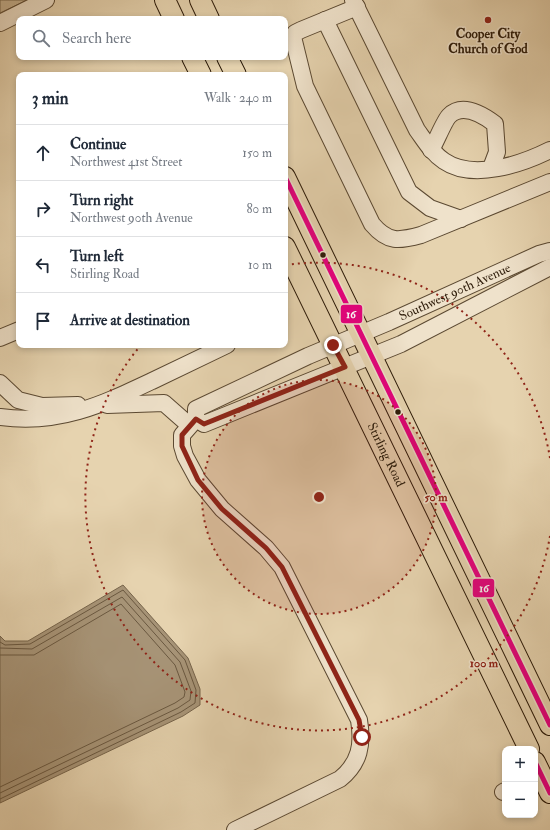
<!DOCTYPE html>
<meta charset="utf-8">
<style>
:root{--surface:#fff;--page:#f2f2f3;--text:#1f2937;--muted:#747a83;--line:#e0e1e3}
body{margin:0;font-family:"IM FELL Double Pica",serif;background:var(--page);color:var(--text)}
.controls{position:absolute;right:12px;bottom:12px;display:grid;overflow:hidden;border-radius:8px;box-shadow:0 2px 6px #0003}
.controls button{width:36px;height:36px;display:grid;place-items:center;padding:0;border:0;border-bottom:1px solid var(--line);background:var(--surface);color:var(--text);font:20px sans-serif}
.stop{position:absolute;width:12px;height:12px;margin:-9px;border:3px solid #8f2418;border-radius:50%;background:#fff}
.stop.end{background:#8f2418;border-color:#fff;box-shadow:0 1px 4px #0008}
.list{margin:0;padding:0;list-style:none}
h2{display:flex;justify-content:space-between;align-items:center;height:52px;margin:0;padding:0 16px;font-size:17px}
h2 small{font-size:13px;font-weight:400;color:var(--muted)}
.list li{display:grid;grid-template-columns:26px 1fr auto;gap:12px;align-items:center;box-sizing:border-box;height:56px;padding:0 16px;border-top:1px solid var(--line)}
.list b{display:block;font-size:15px;white-space:nowrap}
.list p{margin:0;font-size:13px;white-space:nowrap;color:var(--muted)}
.list em{font-size:13px;font-style:normal;color:var(--muted)}
.icon{flex:none;width:22px;height:22px;fill:none;stroke:currentColor;stroke-width:2;stroke-linecap:round;stroke-linejoin:round}
.map{position:relative;flex:none;width:550px;height:830px;overflow:hidden}
.search{position:absolute;background:var(--surface);box-shadow:0 2px 6px #0003;left:16px;top:16px;width:272px;height:44px;display:flex;align-items:center;gap:10px;box-sizing:border-box;padding:0 14px;border-radius:8px;color:var(--muted);font-size:15px}
.panel{position:absolute;background:var(--surface);box-shadow:0 2px 6px #0003;left:16px;top:72px;width:272px;height:276px;border-radius:8px}
.map>svg:first-child{display:block}
.green{fill:#c7b493;stroke:#7a684e}
.water{fill:#a79477;stroke:#76644b}
.lines{fill:none;stroke-linecap:round;stroke-linejoin:round}
.shore{stroke:#6a5840;stroke-width:1}
.minor-casing{stroke:#5b4932;stroke-width:18}
.major-casing{stroke:#2d1b09;stroke-width:22}
.minor{stroke:#efe2cb;stroke-width:16}
.major{stroke:#e6d3af;stroke-width:20}
.bus-1-casing{stroke:#efe2cb;stroke-width:8}
.bus-1{stroke:#e5007d;stroke-width:5}
.route{stroke:#8f2418;stroke-width:5}
.ring{fill:none;stroke:#8f2418;stroke-width:2;stroke-dasharray:2 4}
.poi-dot{fill:#8f2418;stroke:#efe2cb;stroke-width:1.5}
.bus-dot{fill:#2d1b09;stroke:#efe2cb;stroke-width:1.5}
.labels{text-anchor:middle;dominant-baseline:central;stroke-width:3;stroke-linejoin:round;paint-order:stroke}
.poi-label{font-size:13px;font-weight:bold;fill:#2d1b09;stroke:#efe2cb}
.street-label{font-size:13px;fill:#2d1b09;stroke:#efe2cb}
.centre{fill:#8f2418;stroke:#efe2cb;stroke-width:2}
.ring-label{font-size:12px;text-anchor:middle;font-weight:bold;fill:#8f2418;stroke:#efe2cb;stroke-width:3;stroke-linejoin:round;paint-order:stroke}
.line-badge{stroke:#efe2cb;stroke-width:1.5}
.badge-label{font-size:11px;text-anchor:middle;font-weight:bold;fill:#fff}
</style>
<div class="map">
<svg width="550" height="830" viewBox="0 0 550 830">
<rect width="100%" height="100%" fill="#e6d3af"/>
<filter id="stains"><feTurbulence type="fractalNoise" baseFrequency=".005" numOctaves="4"/><feColorMatrix values="0 0 0 0 .2 0 0 0 0 .09 0 0 0 0 .02 0 0 0 .5 -.17"/></filter>
<radialGradient id="worn" r=".72"><stop offset=".6" stop-color="#630" stop-opacity="0"/><stop offset="1" stop-color="#630" stop-opacity=".3"/></radialGradient>
<path class="green" d="M0 0H27L0 13Z"/>
<path class="water" d="M123 585 188 658 200 689V705L183 716 0 803V636L5 641H28Z"/>
<g class="lines">
<g class="shore">
<path d="M0 642 5 645 30 644 123 590 185 660 196 690 195 703 181 712 0 799"/>
<path d="M0 648 32 649 122 597 180 662 191 691 190 700 178 708 0 793"/>
<path d="M0 655H34L121 604 175 665 185 692 184 697 175 703 0 787"/>
</g>
<g class="minor-casing">
<g id="minor">
<path d="M353 0 417 130C425 141 432 153 444 161 473 181 522 164 550 150"/>
<path d="M357 7 301 30 295 33 293 37 305 86 372 224C388 243 399 241 421 235L550 182"/>
<path d="M325 20 409 192 430 208 461 219"/>
<path d="M0 23 46 0"/>
<path d="M431 150C436 142 444 121 449 116 463 102 483 115 495 124L497 152 491 168"/>
<path d="M0 338 19 330"/>
<path d="M0 383 18 400 42 406 78 405"/>
<path d="M107 405 164 403 189 425"/>
<path d="M0 417C59 425 101 405 152 381 177 369 202 357 227 345"/>
<path d="M196 419 204 424 401 344 550 267"/>
<path d="M503 792 505 791"/>
<path id="s1" d="M235 830 340 779C360 763 363 744 359 720L282 567 266 548 222 509 198 480 185 456 182 446V435L196 419V409L308 356 389 322 539 254 550 251"/>
</g>
</g>
<g class="major-casing">
<g id="major">
<path d="M165 0 174 19"/>
<path d="M200 0 209 19"/>
<path d="M192 57 201 75"/>
<path d="M227 57 236 75"/>
<path d="M285 177 550 725"/>
<path id="s2" d="M285 247 529 749"/>
<path d="M535 762 550 793"/>
</g>
</g>
<use href="#minor" class="minor"/>
<use href="#major" class="major"/>
<g class="bus-1-casing">
<g id="bus-1">
<path d="M285 177 550 725"/>
<path d="M535 762 550 793"/>
</g>
</g>
<use href="#bus-1" class="bus-1"/>
</g>
<g class="lines">
<path class="route" d="M333 345 345 367 204 424 196 419 182 435V446L198 480 222 509 266 548 282 567 359 720 362 737"/>
</g>
<circle cx="319" cy="497" r="117" fill="#8f2418" fill-opacity=".12"/>
<g class="ring">
<circle cx="319" cy="497" r="117"/>
<path d="M550 536A234 234 0 1 1 141 345M286 265A234 234 0 0 1 550 458"/>
</g>
<circle class="poi-dot" cx="488" cy="20" r="4"/>
<g class="bus-dot">
<circle cx="323" cy="255" r="3.5"/>
<circle cx="398" cy="412" r="3.5"/>
</g>
<g class="labels">
<g class="poi-label">
<text x="488" y="34">Cooper City<tspan x="488" dy="15">Church of God</tspan></text>
</g>
<g class="street-label">
<text stroke="none"><textPath href="#s1" startOffset="839">Southwest 90th Avenue</textPath></text>
<text stroke="none"><textPath href="#s2" startOffset="231">Stirling Road</textPath></text>
</g>
</g>
<circle cx="319" cy="497" r="6" class="centre"/>
<g class="ring-label">
<text x="436" y="501">50 m</text>
<text x="484" y="667">100 m</text>
</g>
<g class="line-badge">
<rect x="340" y="304" width="23" height="20" rx="4" fill="#e5007d"/>
<rect x="472" y="578" width="23" height="20" rx="4" fill="#e5007d"/>
</g>
<g class="badge-label">
<text x="351" y="318">16</text>
<text x="484" y="592">16</text>
</g>
<rect width="100%" height="100%" filter="url(#stains)"/>
<rect width="100%" height="100%" fill="url(#worn)"/>
</svg>
<div class="controls">
<button>+</button>
<button>−</button>
</div>
<div class="stop" style="left:362px;top:737px"></div>
<div class="stop end" style="left:333px;top:345px"></div>
<div class="search"><svg class="icon" aria-label="search" viewBox="0 0 24 24"><circle cx="10" cy="10" r="6"/><path d="M15 15l6 6"/></svg>Search here</div>
<section class="panel">
<h2>3 min<small>Walk · 240 m</small></h2>
<ul class="list">
<li><svg class="icon" aria-label="ahead" viewBox="0 0 24 24"><path d="M12 20V5M6 11l6-6 6 6"/></svg><div><b>Continue</b><p>Northwest 41st Street</p></div><em>150 m</em></li>
<li><svg class="icon" aria-label="right" viewBox="0 0 24 24"><path d="M7 20v-9h11M14 6l5 5-5 5"/></svg><div><b>Turn right</b><p>Northwest 90th Avenue</p></div><em>80 m</em></li>
<li><svg class="icon" aria-label="left" viewBox="0 0 24 24"><path d="M17 20v-9H6M10 6l-5 5 5 5"/></svg><div><b>Turn left</b><p>Stirling Road</p></div><em>10 m</em></li>
<li><svg class="icon" aria-label="arrive" viewBox="0 0 24 24"><path d="M6 21V4h12l-3 4 3 4H6"/></svg><div><b>Arrive at destination</b></div></li>
</ul>
</section>
</div>
